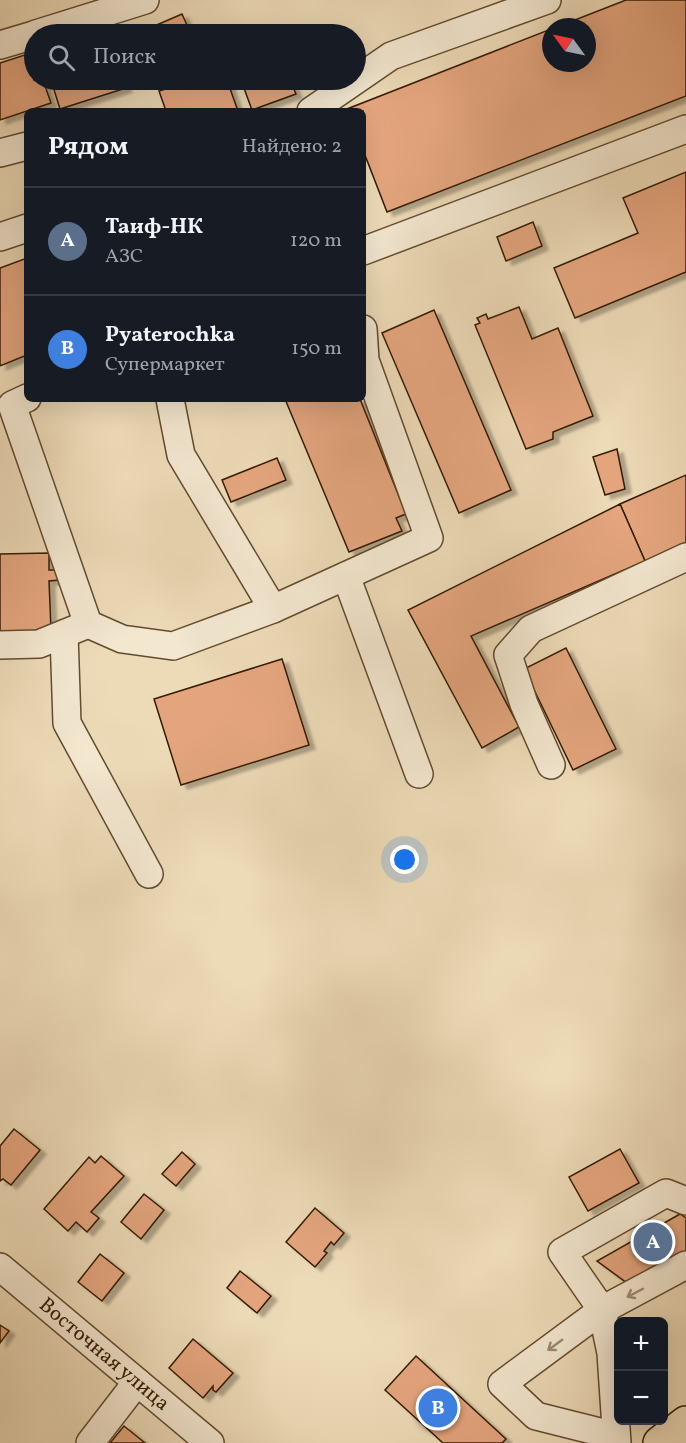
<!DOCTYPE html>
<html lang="ru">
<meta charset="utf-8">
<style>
:root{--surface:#171b24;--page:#242831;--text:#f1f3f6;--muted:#9ea1a6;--line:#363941;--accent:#2563eb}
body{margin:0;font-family:Vollkorn,serif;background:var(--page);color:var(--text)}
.controls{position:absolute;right:18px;bottom:18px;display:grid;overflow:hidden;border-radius:9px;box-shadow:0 6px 24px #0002}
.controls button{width:54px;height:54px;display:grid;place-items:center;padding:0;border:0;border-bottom:2px solid var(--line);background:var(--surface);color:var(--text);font:30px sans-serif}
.compass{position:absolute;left:542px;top:18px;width:54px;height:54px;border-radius:50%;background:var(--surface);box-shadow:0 6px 24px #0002;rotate:303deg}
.you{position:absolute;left:405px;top:860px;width:21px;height:21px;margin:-15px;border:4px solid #fff;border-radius:50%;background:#1a73e8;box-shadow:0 0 0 9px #1a73e833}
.badge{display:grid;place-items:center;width:39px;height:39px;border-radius:50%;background:var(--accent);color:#fff;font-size:20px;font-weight:700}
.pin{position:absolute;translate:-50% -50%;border:3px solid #fff;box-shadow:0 2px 6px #0006}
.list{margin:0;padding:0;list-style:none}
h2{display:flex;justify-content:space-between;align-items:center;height:78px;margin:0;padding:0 24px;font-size:26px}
h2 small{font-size:20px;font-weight:400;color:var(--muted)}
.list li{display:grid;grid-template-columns:39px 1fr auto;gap:18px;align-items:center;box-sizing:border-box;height:108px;padding:0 24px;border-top:2px solid var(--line)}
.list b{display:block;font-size:22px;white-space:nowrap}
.list p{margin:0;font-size:20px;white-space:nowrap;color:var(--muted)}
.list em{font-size:20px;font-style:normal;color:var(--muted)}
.icon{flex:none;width:33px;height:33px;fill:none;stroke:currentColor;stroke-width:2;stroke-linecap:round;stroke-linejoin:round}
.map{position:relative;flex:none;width:686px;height:1443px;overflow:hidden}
.search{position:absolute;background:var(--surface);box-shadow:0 6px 24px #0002;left:24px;top:24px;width:342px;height:66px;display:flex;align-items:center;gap:15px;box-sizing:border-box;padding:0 21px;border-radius:33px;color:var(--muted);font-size:22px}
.panel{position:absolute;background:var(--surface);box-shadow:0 6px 24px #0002;left:24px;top:108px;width:342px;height:294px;border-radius:9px}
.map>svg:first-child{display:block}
.building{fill:#e4a57e;stroke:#341b00;stroke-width:1.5;filter:url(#shadow)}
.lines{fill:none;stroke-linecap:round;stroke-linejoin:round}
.minor-casing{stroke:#624b2e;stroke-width:30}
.major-casing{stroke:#341b00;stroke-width:36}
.minor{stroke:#f3e7d0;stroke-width:27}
.major{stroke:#eddab7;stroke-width:33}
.oneway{stroke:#9d8b72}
.labels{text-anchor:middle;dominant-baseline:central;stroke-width:4.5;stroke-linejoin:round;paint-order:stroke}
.street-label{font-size:21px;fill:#341b00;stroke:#f3e7d0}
</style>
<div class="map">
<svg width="686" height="1443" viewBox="0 0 686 1443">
<defs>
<filter id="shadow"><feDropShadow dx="6" dy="4" stdDeviation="1.5" flood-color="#0004"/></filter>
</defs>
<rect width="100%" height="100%" fill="#eddab7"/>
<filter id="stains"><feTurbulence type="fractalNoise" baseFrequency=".00333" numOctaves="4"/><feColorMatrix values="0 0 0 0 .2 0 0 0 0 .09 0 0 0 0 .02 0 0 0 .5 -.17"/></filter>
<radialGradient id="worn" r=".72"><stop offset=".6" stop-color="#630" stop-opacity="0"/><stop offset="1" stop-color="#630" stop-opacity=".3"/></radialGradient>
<g class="building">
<path d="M626 0H686V96L387 212 363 150V111H348L347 109 551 29V63H587V27H557Z"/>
<path d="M182 14 191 34H155L152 27Z"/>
<path d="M34 52V80H43L51 103 0 120V63Z"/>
<path d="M51 80H123L126 88 60 109Z"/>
<path d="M195 80H227L238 111H166L159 91Z"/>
<path d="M241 80H290L296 94 252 110Z"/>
<path d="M686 172V272L575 318 554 268 638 233 623 198Z"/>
<path d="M533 222 542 246 506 261 497 237Z"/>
<path d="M27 258V355L0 366V268Z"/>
<path d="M519 307 532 339 558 328 593 416 553 432V439L526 449 475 325 480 323 477 318 486 314 488 319Z"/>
<path d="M434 310 511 490 459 513 382 333Z"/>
<path d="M285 399H360L406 514 396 518 402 531 349 552Z"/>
<path d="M617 449 625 489 605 495 593 457Z"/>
<path d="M277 458 286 480 231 502 222 480Z"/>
<path d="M686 475V543L645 561 620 504Z"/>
<path d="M620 504 645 561 471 636 519 727 482 748 408 610Z"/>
<path d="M49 553V570H59L60 580 49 581 51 630 0 634V554Z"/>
<path d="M566 648 616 749 573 770 524 669Z"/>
<path d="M282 659 309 745 181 785 154 699Z"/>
<path d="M14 1129 40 1150 11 1185 3 1179 0 1181V1146Z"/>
<path d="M620 1149 639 1183 588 1211 569 1177Z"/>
<path d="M182 1152 195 1164 176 1186 162 1174Z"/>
<path d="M101 1156 124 1176 91 1212 99 1218 87 1232 76 1222 68 1231 44 1209 89 1157 95 1163Z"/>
<path d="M144 1194 164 1210 141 1239 121 1222Z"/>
<path d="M315 1208 344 1233 334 1245 331 1242 324 1251 327 1253 315 1267 286 1242Z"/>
<path d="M680 1214 686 1218V1260L638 1291 597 1261Z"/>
<path d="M100 1254 124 1273 102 1301 78 1282Z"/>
<path d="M240 1271 271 1296 257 1313 227 1288Z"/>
<path d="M0 1325 9 1331 0 1343Z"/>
<path d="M193 1339 233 1373 216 1392 213 1390V1386L203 1398 169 1368Z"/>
<path d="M416 1356 506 1439 502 1443H443L385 1390Z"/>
<path d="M124 1426 145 1443H110Z"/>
</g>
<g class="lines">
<g class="minor-casing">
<g id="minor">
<path d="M36 34 145 0"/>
<path d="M0 45 34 35"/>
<path d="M311 111 391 56 547 0"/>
<path d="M0 153 27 146"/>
<path d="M0 237 27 228"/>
<path d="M363 251 686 129"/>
<path d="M170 399 181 455 273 609"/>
<path d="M346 576 419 774"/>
<path d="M88 624 122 639 173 646 273 609 429 538 365 360 363 329"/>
<path d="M64 634 67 723 149 874"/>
<path d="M0 645 39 644 88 624 12 405 27 398"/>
<path d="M551 765 524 704 508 655 531 629 686 557"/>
<path id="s1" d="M0 1267 210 1443"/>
<path d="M616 1436 536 1416 502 1384 602 1310 562 1252 666 1193 686 1201"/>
<path d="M90 1443 137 1382"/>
<path d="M617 1443 611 1353 602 1310 686 1265"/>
</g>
</g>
<g class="major-casing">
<path id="major" d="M660 1443 686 1423"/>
</g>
<use href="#minor" class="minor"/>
<use href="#major" class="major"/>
</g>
<defs><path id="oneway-shaft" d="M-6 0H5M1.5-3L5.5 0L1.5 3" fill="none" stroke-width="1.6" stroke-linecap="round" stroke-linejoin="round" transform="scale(1.5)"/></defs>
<g class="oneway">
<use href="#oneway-shaft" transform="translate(635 1293) rotate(152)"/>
<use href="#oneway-shaft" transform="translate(555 1345) rotate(144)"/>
</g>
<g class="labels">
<g class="street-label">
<text stroke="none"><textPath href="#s1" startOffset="136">Восточная улица</textPath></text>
</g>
</g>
<rect width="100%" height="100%" filter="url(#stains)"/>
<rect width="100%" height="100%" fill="url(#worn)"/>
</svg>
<div class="controls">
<button>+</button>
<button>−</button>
</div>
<svg class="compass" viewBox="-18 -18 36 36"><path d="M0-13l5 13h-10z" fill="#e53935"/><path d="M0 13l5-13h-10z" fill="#9ea1a6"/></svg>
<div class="you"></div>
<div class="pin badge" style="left:653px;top:1242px;background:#5c6f8a">A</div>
<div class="pin badge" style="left:438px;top:1408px;background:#3f7fe0">B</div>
<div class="search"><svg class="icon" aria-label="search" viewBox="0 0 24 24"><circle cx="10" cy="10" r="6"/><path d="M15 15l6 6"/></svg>Поиск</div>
<section class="panel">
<h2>Рядом<small>Найдено: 2</small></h2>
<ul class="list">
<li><span class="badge" style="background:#5c6f8a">A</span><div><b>Таиф-НК</b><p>АЗС</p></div><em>120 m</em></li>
<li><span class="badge" style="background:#3f7fe0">B</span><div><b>Pyaterochka</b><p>Супермаркет</p></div><em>150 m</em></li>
</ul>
</section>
</div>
